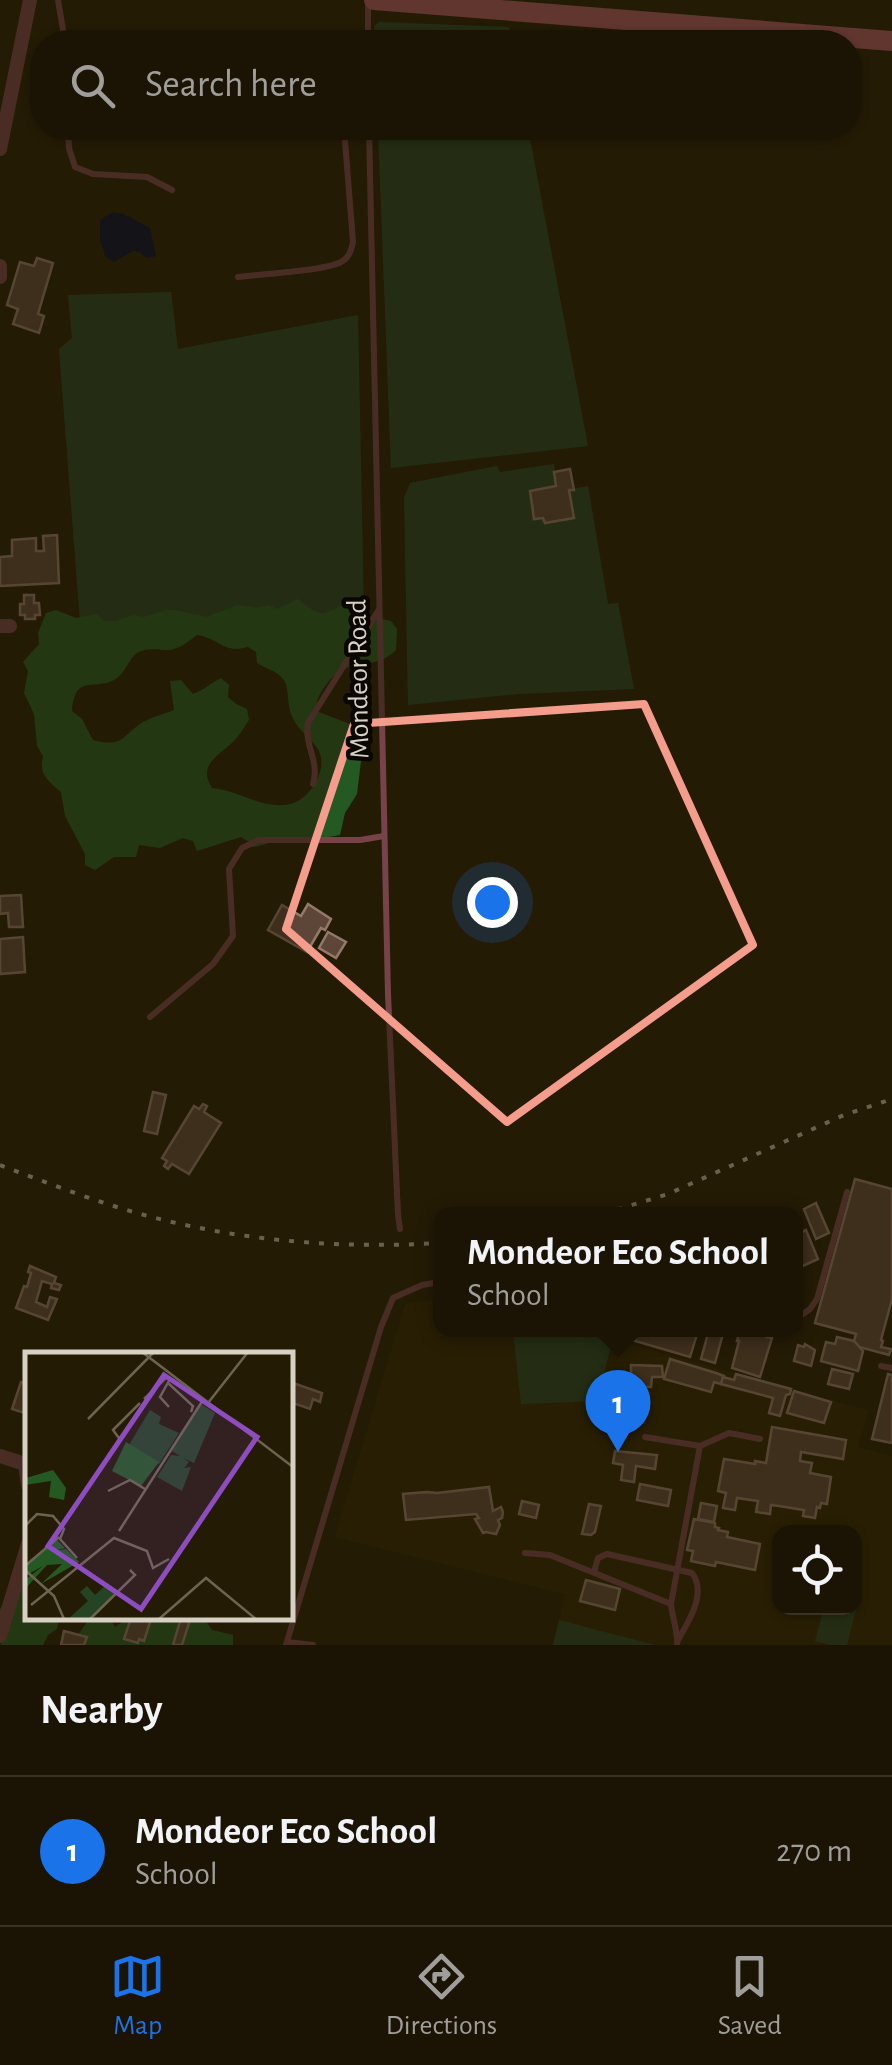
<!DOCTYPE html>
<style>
:root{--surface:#1b1404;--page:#282113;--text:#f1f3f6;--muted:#a09e9a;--line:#393326;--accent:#1a73e8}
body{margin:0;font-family:"Alegreya Sans",sans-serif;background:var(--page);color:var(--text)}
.controls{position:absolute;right:30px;bottom:30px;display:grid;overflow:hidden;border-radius:20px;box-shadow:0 2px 8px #0004}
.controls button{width:90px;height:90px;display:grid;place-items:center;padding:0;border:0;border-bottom:2px solid var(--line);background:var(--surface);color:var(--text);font:50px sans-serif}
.you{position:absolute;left:492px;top:902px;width:35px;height:35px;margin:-25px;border:8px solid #fff;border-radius:50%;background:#1a73e8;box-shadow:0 0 0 15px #1a73e833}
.badge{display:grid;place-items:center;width:65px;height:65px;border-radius:50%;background:var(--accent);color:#fff;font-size:32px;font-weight:700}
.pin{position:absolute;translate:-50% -82px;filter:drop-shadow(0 2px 5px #0008)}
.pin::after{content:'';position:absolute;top:52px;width:35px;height:30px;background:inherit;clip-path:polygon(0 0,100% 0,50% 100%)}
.popup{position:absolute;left:433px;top:1207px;width:370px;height:130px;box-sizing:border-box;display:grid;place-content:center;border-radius:20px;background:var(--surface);filter:drop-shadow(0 2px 8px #0005);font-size:32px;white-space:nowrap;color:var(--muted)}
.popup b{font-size:38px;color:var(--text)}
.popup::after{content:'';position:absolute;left:50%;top:100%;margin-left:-20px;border:20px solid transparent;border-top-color:var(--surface)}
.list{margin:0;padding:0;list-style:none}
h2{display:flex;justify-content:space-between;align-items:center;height:130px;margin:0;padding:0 40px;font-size:42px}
h2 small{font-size:32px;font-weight:400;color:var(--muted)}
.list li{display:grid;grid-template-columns:65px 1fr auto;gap:30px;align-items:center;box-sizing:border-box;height:150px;padding:0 40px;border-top:2px solid var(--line)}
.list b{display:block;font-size:38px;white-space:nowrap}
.list p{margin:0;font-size:32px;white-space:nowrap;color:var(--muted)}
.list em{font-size:32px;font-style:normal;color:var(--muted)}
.icon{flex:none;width:55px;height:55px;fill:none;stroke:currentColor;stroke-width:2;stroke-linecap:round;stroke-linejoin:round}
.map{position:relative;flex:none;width:892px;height:1645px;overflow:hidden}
.search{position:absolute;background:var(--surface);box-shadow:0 2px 8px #0004;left:30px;right:30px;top:30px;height:110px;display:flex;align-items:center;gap:25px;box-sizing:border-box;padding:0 35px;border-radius:40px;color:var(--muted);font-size:38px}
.sheet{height:280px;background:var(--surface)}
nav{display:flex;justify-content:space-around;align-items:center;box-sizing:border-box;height:140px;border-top:2px solid var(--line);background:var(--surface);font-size:28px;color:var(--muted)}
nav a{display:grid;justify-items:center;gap:5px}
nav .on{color:var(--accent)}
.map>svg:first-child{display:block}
.built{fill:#2e2303;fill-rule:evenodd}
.green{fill:#254424}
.forest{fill:#245924;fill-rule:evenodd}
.water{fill:#000b30}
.building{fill:#5d4638;stroke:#93796a;stroke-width:2.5}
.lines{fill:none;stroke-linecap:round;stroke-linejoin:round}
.lane{stroke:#774349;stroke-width:6}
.street{stroke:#774349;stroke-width:14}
.secondary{stroke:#aa5762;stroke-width:20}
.rail{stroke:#bbb5a6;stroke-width:4;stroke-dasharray:5 10;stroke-linecap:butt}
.marked{fill:none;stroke:#f59d8d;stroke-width:8;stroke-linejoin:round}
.labels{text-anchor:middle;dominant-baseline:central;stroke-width:9;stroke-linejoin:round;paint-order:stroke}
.street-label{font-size:28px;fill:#d7d1c3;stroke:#0a0701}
.inset-road{fill:none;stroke:#6c6451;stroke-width:2.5}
.view{fill:#8d4dc0;fill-opacity:0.15;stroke:#8d4dc0;stroke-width:5}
.inset-edge{fill:none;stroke:#d7d1c3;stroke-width:5}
</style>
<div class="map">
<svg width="892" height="1645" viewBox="0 0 892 1645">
<rect width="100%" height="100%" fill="#241b05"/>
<path class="built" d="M440 1299V1330H631L629 1344 868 1410 858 1447 892 1456V1645H655L559 1620 565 1594 335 1537 405 1304ZM780 1532H854V1608H780Z"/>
<g class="green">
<path d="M379 22 509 27 512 42H375L374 26Z"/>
<path d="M378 128H528L588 446 391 468Z"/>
<path d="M171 292 178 349 358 315 364 613 80 622 59 349 72 338 68 295Z"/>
<path d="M554 464 556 486 530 491 534 518H543L546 523 574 518 569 490 588 486 608 604 618 603 634 689 518 694 408 705 404 498 410 483 497 466 500 472Z"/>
<path d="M513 1330H615L597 1401 521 1404Z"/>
<path d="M855 1585 862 1587 847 1645H830L815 1641 824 1608H854Z"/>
<path d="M559 1620 655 1645H553Z"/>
</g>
<g class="forest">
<path d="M298 599C328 625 323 609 355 601L364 607 370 616 391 621 397 629 396 650C375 672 349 656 329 681 321 692 316 697 316 711L355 726 366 735 367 740 361 761 357 794 345 813 340 835C318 840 299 837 278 840 269 842 263 846 253 847L251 843 241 837 197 851 193 841 183 838 160 848 139 845 136 857H114L95 870 85 865V854L65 816 61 792C48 781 38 774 43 756L37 746 34 714 24 693 28 671 23 662 39 644 38 633 46 613 56 610 76 618 97 614 104 621H115L134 615 144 617 165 610H175L207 617 237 605 257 608 268 605 277 609ZM197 635C219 638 223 654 248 647L256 652 257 663C266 669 277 671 283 679 290 687 286 703 292 716 303 743 334 744 316 782 312 790 302 800 294 803 265 812 239 790 212 788 197 764 219 756 234 741 240 735 244 727 249 720L247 709 236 704 228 697 229 685 221 678C211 683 204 690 193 694L181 680 170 681 174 710C164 714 152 717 143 722 121 736 124 748 93 740L82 719 72 711C75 671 96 693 117 678 126 672 129 658 137 653 146 647 159 650 169 650 180 649 189 641 197 635Z"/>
<path d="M27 1563 28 1618H59L57 1629 48 1635 43 1645H0L3 1641 0 1637V1609Z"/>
<path d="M90 1618H113L112 1622 115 1627 128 1618H208L206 1621 212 1630 233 1635V1645H66L77 1636Z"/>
</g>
<path class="water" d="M113 212 124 214 150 228 156 256 147 258 139 252 133 251 114 262 105 256 100 240V220Z"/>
<g class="building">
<path d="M37 258 53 263 38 314 44 316 39 333 13 324 18 309 7 305 20 262 34 266Z"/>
<path d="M570 469 574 490H569L574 518 545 523 543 518 534 519 530 491 556 486 554 472Z"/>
<path d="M57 535 59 583 0 586V557L12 556V540L36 538V551H44L43 536Z"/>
<path d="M24 595H34V603H39L40 615H35V619H25V615H20V604H24Z"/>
<path d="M21 895 23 927H9L8 913 0 914V896Z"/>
<path d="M308 904 331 919 325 930 321 928 307 952 268 930 282 905 301 916Z"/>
<path d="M328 932 346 942 336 958 319 948Z"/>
<path d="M23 937 25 972 0 974V939Z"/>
<path d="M153 1092 166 1095 157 1134 144 1131Z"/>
<path d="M203 1104 207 1106 204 1112 221 1123 189 1174 172 1164 168 1169 164 1166 167 1161 162 1158 194 1106 199 1109Z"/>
<path d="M855 1179 892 1189V1299L881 1340 883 1341 881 1347 891 1349 889 1355 859 1347 854 1341 856 1334 815 1323Z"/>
<path d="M816 1203 829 1233 816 1239 804 1209Z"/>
<path d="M806 1230 818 1259 796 1269V1232L797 1234Z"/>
<path d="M30 1266 56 1277 54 1283 61 1285 59 1290 51 1288 52 1284 42 1281 36 1302 47 1307 50 1297 57 1299 48 1320 16 1308 24 1286 27 1287 31 1273 28 1272Z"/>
<path d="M638 1330H691L698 1331 690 1357 635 1341Z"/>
<path d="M709 1330H724L715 1363 701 1359Z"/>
<path d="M740 1330 772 1338 760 1377 732 1368 739 1341H737Z"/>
<path d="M837 1337 854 1341 863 1351 858 1371 821 1361 826 1342 835 1344Z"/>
<path d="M805 1344 815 1350 811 1366 794 1361 798 1345 804 1347Z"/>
<path d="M670 1359 716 1373 724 1376 721 1384 714 1382 711 1392 664 1379Z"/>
<path d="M631 1365 662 1366 663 1377H652L651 1387 619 1386 620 1376H631Z"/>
<path d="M832 1369 853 1374 849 1389 828 1384Z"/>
<path d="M736 1374 791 1389 790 1394 786 1395 780 1416 769 1413 773 1398 721 1384 723 1377 734 1380Z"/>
<path d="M888 1374 892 1375V1443L872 1439Z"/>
<path d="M21 1382 28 1384V1414L12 1409Z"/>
<path d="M293 1383 322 1393 320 1402 313 1399 310 1409 290 1402Z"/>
<path d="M794 1391 831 1402 824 1423 787 1413Z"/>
<path d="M772 1427 846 1440 843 1459 801 1452 800 1461 812 1463 810 1473 831 1477 827 1504 821 1503 820 1508 817 1507 815 1518 803 1516 804 1510 779 1506 771 1505 770 1514 756 1512 758 1501 737 1498 735 1510 723 1508 726 1493 718 1491 724 1459 755 1464V1461L766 1463Z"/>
<path d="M615 1451 657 1455 655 1469 636 1466 634 1482 621 1480 623 1465 613 1463Z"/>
<path d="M640 1484 671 1490 668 1506 637 1500Z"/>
<path d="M489 1487 493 1511 501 1507 503 1512 502 1518 498 1520 500 1525 496 1534 486 1532 483 1533 475 1519 479 1518 476 1514 406 1520 403 1494 427 1492 437 1493Z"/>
<path d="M522 1501 539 1505 536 1518 519 1514Z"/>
<path d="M701 1503 717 1506 714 1522 698 1519Z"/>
<path d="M589 1504 601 1506 595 1532 591 1535 582 1534Z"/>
<path d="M694 1519 715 1523V1527L719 1528 718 1530 728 1532 727 1537 760 1544 755 1570 716 1562 715 1566 691 1561 693 1551 687 1550Z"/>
<path d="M586 1580 620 1589 615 1610 580 1601Z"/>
<path d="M131 1618 151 1619 144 1641 139 1639 138 1643 124 1639Z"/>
<path d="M181 1618 190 1620 182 1645H173Z"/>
<path d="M64 1631 87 1637 84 1645H61Z"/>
</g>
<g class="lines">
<g class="lane">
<path d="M58 0 65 42"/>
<path d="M368 4V42"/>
<path d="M65 34 107 36 124 42"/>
<path d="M68 128 69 148 75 167 93 174 147 177 172 190"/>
<path d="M369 128 388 994 398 1215 400 1229"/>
<path d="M238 277C261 274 324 271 341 262 349 258 351 251 353 242L344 128"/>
<path d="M313 784C320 760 304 747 308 723L378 611"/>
<path d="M150 1017 213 964 233 936 229 869 242 848 259 840H360L384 836"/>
<path d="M796 1319 810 1309 817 1299 847 1192"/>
<path d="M881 1366 892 1368"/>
<path d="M645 1437 700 1446 671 1604C672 1617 679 1635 677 1645"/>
<path d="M700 1446 729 1433 760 1439"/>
<path d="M525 1553 550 1555 671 1604"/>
<path d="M594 1572 598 1558 607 1554 692 1573C707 1593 689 1621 678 1640"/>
<path d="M287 1642 313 1645"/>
<path d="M286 1645 381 1327 393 1298 422 1285 440 1282"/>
</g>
<g class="street">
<path d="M0 149 30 0"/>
<path d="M0 266V277"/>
<path d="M0 626H10"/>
<path d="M0 1456 25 1464 28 1485"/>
<path d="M0 1636 28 1544"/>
</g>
<path class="secondary" d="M374 0 892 41"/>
<g class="rail">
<path d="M0 1165C45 1182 91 1200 137 1213 236 1241 339 1249 440 1243"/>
<path d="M603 1214 668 1194 844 1115 892 1099"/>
</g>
</g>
<path d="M0 0H892V1645H0ZM644 704 753 945 507 1122 286 929 354 724Z" fill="#241b05" fill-opacity=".55" fill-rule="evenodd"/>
<path class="marked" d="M644 704 753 945 507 1122 286 929 354 724Z"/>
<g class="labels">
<g class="street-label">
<text transform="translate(359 679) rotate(-91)">Mondeor Road</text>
</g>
</g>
<g transform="translate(25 1352)">
<rect width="268" height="268" fill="#241b05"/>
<path d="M176 52 190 61 169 111 158 106 164 110 159 116 166 115 157 139 132 125 146 103 155 104 147 99ZM125 58 136 65 134 72 154 81 134 112 104 93ZM83 231 92 241 64 267H43L63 249 55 240 62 234 70 243Z" fill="#254424"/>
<path d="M101 90 134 110 116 134 87 119ZM28 118 41 136 39 148 24 145 26 129 0 133 1 126ZM31 187 40 196 28 199 41 197 54 210 16 232 37 212 22 213 0 237V228L18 214 0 224V214Z" fill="#245924"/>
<path class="inset-road" d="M117 0 268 115M143 31 168 54 166 60M119 47 143 24M183 51 223 0M144 55 135 45 145 27M63 67 129 0M96 89 88 78 115 51M83 139 105 128 120 137M0 174 12 162 28 164 39 177 35 187 52 206M94 179 178 48M0 214 34 185M0 218 29 244 39 267M6 253 89 186 122 199 128 216 144 207M65 267 110 223 105 218M134 267 181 226 231 267"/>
<path class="view" d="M139 23 232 85 116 257 23 194Z"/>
<rect width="268" height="268" class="inset-edge"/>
</g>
</svg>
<div class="controls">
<button><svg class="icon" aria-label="locate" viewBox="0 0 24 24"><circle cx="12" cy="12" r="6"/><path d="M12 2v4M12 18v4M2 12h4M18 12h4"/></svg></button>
</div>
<div class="you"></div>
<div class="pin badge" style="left:618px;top:1452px">1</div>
<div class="popup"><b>Mondeor Eco School</b>School</div>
<div class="search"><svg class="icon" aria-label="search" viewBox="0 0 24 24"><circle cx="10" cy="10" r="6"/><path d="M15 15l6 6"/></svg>Search here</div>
</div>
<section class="sheet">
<h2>Nearby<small></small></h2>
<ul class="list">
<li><span class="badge">1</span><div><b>Mondeor Eco School</b><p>School</p></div><em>270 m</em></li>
</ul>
</section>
<nav>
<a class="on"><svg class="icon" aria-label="map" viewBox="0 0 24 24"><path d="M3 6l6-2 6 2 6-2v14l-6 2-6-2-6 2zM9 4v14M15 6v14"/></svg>Map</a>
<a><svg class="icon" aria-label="directions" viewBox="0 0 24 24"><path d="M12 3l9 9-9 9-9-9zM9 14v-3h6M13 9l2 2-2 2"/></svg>Directions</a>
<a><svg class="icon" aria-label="saved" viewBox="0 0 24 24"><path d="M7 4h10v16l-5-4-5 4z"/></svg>Saved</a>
</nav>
